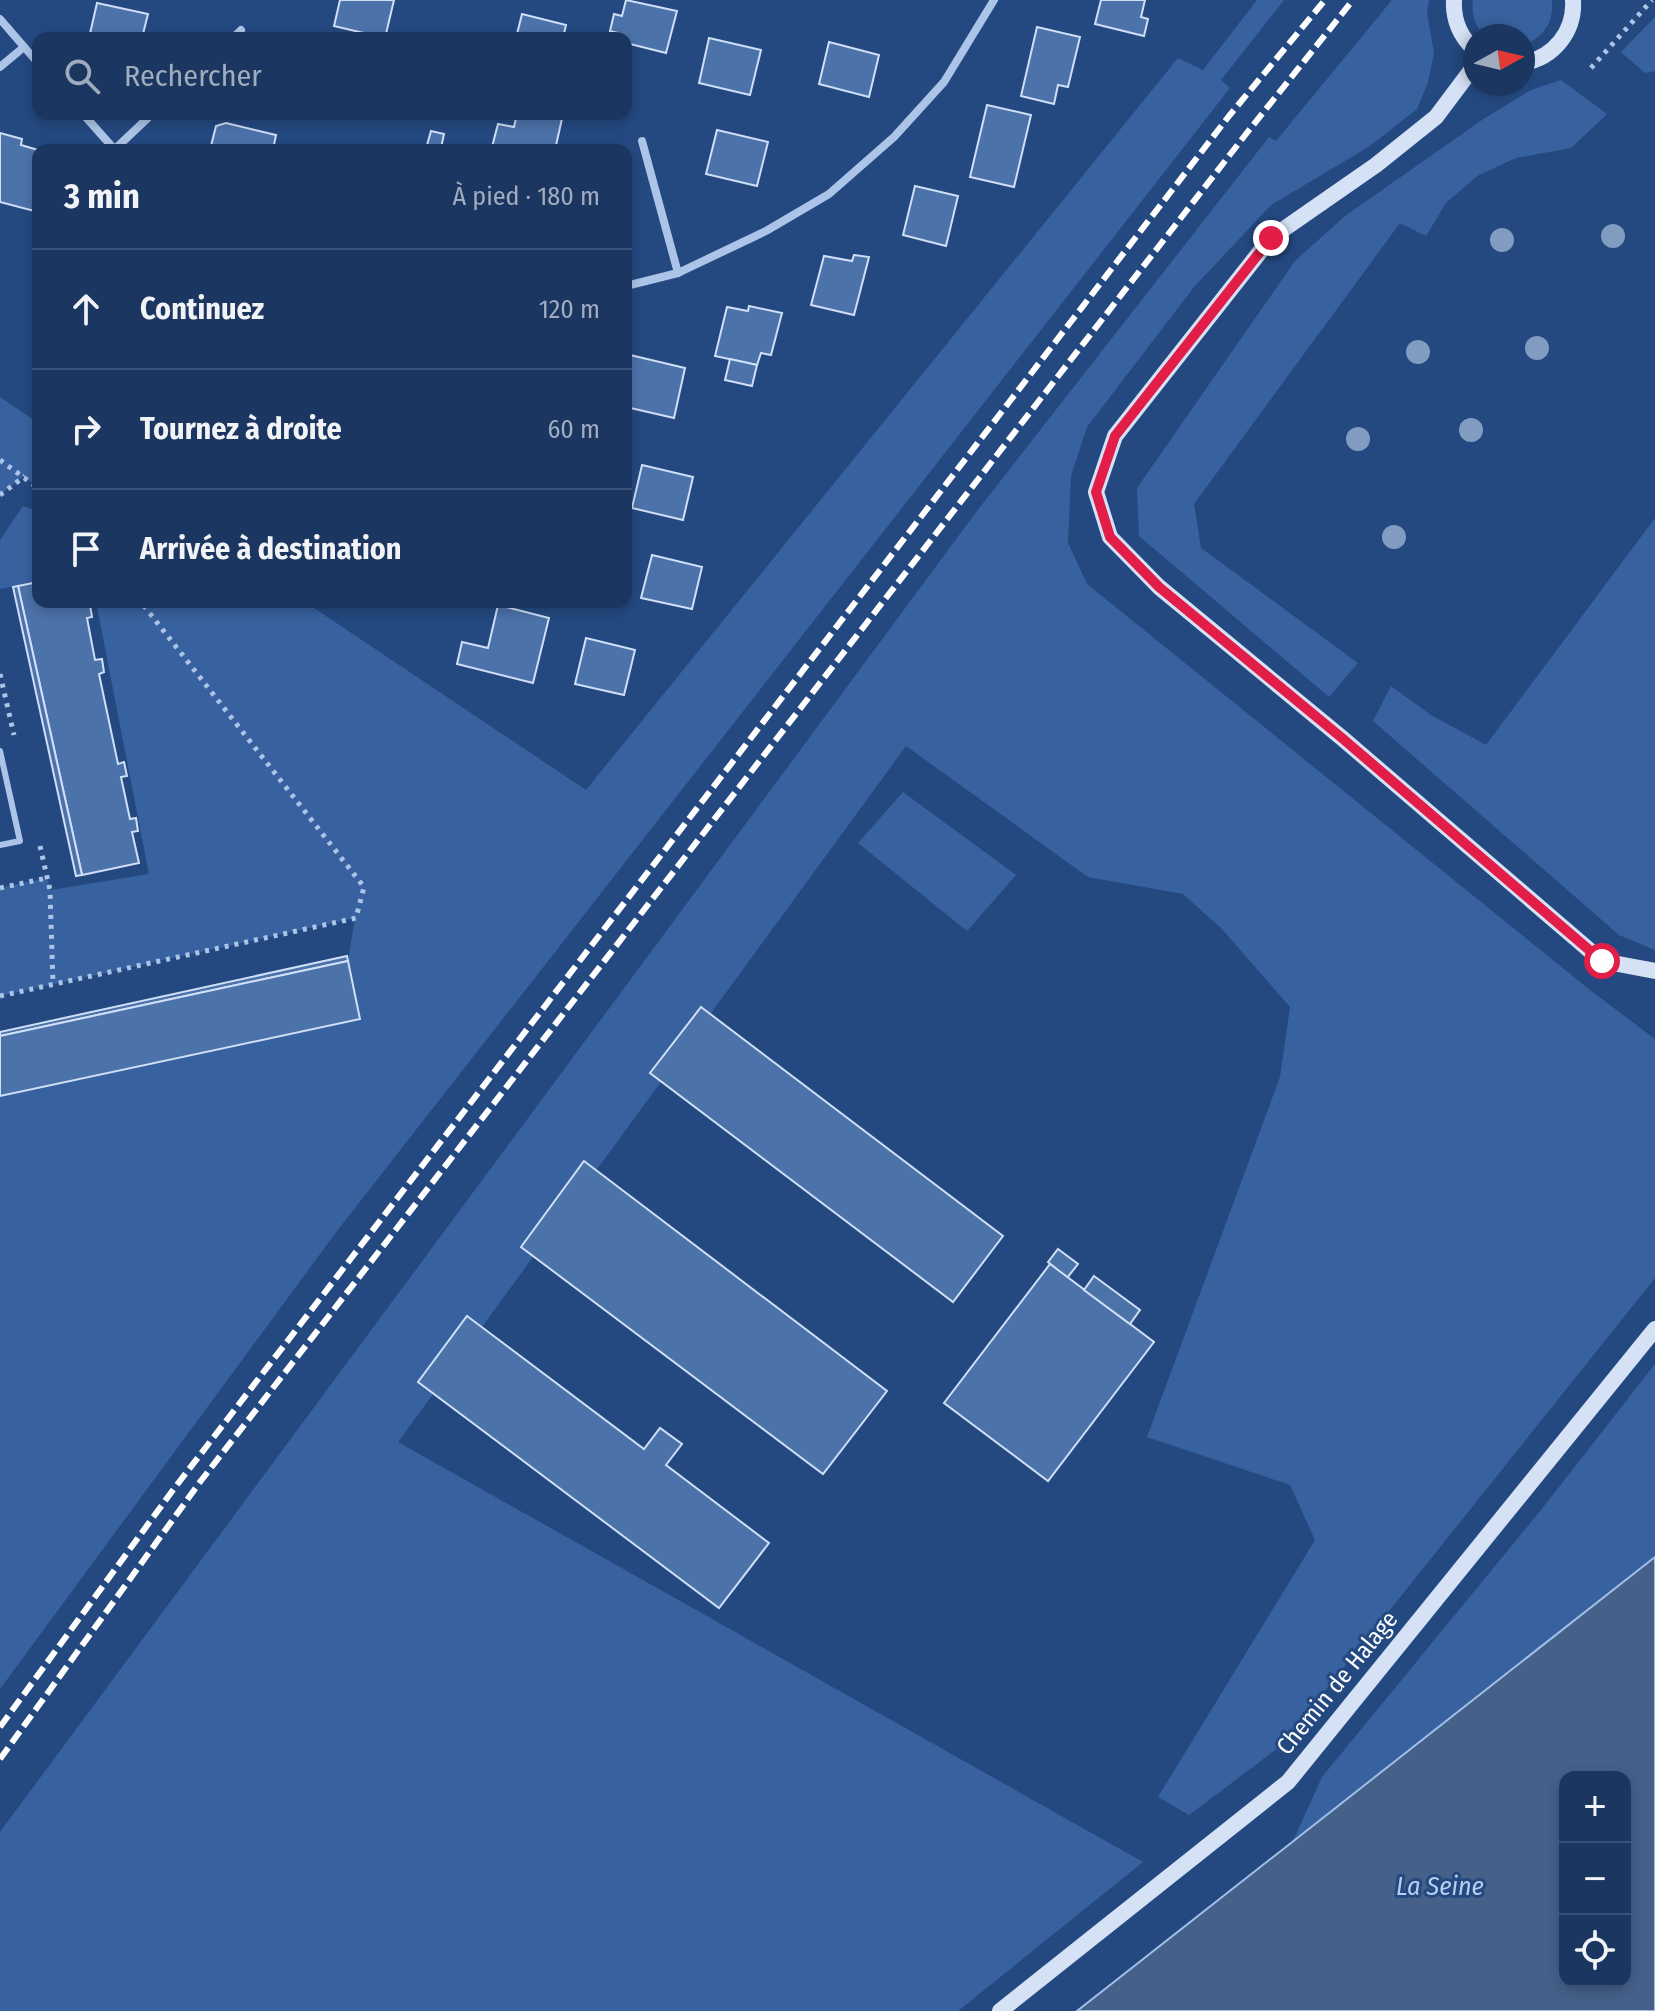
<!DOCTYPE html>
<html lang="fr">
<meta charset="utf-8">
<style>
:root{--surface:#1b3761;--page:#28426a;--text:#f1f3f6;--muted:#a0acbd;--line:#395176}
body{margin:0;font-family:"Fira Sans Condensed",sans-serif;background:var(--page);color:var(--text)}
.controls{position:absolute;right:24px;bottom:24px;display:grid;overflow:hidden;border-radius:16px;box-shadow:0 4px 12px #0003}
.controls button{width:72px;height:72px;display:grid;place-items:center;padding:0;border:0;border-bottom:2px solid var(--line);background:var(--surface);color:var(--text);font:40px sans-serif}
.compass{position:absolute;left:1463px;top:24px;width:72px;height:72px;border-radius:50%;background:var(--surface);box-shadow:0 4px 12px #0003;rotate:82deg}
.stop{position:absolute;width:24px;height:24px;margin:-18px;border:6px solid #e11d48;border-radius:50%;background:#fff}
.stop.end{background:#e11d48;border-color:#fff;box-shadow:0 2px 8px #0008}
.list{margin:0;padding:0;list-style:none}
h2{display:flex;justify-content:space-between;align-items:center;height:104px;margin:0;padding:0 32px;font-size:34px}
h2 small{font-size:26px;font-weight:400;color:var(--muted)}
.list li{display:grid;grid-template-columns:52px 1fr auto;gap:24px;align-items:center;box-sizing:border-box;height:120px;padding:0 32px;border-top:2px solid var(--line)}
.list b{display:block;font-size:30px;white-space:nowrap}
.list em{font-size:26px;font-style:normal;color:var(--muted)}
.icon{flex:none;width:44px;height:44px;fill:none;stroke:currentColor;stroke-width:2;stroke-linecap:round;stroke-linejoin:round}
.map{position:relative;flex:none;width:1655px;height:2011px;overflow:hidden}
.search{position:absolute;background:var(--surface);box-shadow:0 4px 12px #0003;left:32px;top:32px;width:600px;height:88px;display:flex;align-items:center;gap:20px;box-sizing:border-box;padding:0 28px;border-radius:16px;color:var(--muted);font-size:30px}
.panel{position:absolute;background:var(--surface);box-shadow:0 4px 12px #0003;left:32px;top:144px;width:600px;height:464px;border-radius:16px}
.map>svg:first-child{display:block}
.green{fill:#38629f}
.water{fill:#456089;stroke:#a0bee8;stroke-width:2;fill-rule:evenodd}
.building{fill:#4c72aa;stroke:#cfdff6;stroke-width:2}
.lines{fill:none;stroke-linecap:round;stroke-linejoin:round}
.path{stroke:#acc4e7;stroke-width:5;stroke-dasharray:4 6;stroke-linecap:butt}
.lane{stroke:#acc4e7;stroke-width:6}
.street{stroke:#acc4e7;stroke-width:8}
.secondary{stroke:#d5e2f6;stroke-width:16}
.rail{stroke:#fff;stroke-width:6;stroke-dasharray:14 6;stroke-linecap:butt}
.tree{fill:#829cc1}
.route{stroke:#e11d48;stroke-width:10}
.labels{text-anchor:middle;dominant-baseline:central;stroke-width:6;stroke-linejoin:round;paint-order:stroke}
.street-label{font-size:24px;fill:#fff;stroke:#244981}
.water-label{font-size:26px;font-style:italic;fill:#b7ceef;stroke:#244981}
</style>
<div class="map">
<svg width="1655" height="2011" viewBox="0 0 1655 2011">
<rect width="100%" height="100%" fill="#244981"/>
<g class="green">
<path d="M1257 0H1284L1221 80 1230 88 337 1231 0 1689V1096L360 1019 348 961 355 918 0 996V888L47 878 51 890 149 874 96 602H305L586 790 1178 58 1203 70Z"/>
<path d="M1392 0H1429L1427 13 1434 53 1428 82 1417 109 1370 146 1271 205 1194 287 1087 427 1071 476 1068 543 1087 584 1590 990 1655 1039V1278L1282 1745 1189 1815 1158 1797 1315 1540 1290 1485 1147 1437 1280 1077 1290 1007 1222 929 1183 894 1088 877 906 746 398 1442 1143 1862 958 2011H0V1832L977 511 1269 137 1276 141Z"/>
<path d="M1473 0H1552C1554 21 1544 38 1523 45V36H1485C1475 27 1471 13 1473 0Z"/>
<path d="M1655 17V71L1645 73 1621 52Z"/>
<path d="M1561 80 1607 114 1571 148 1516 158 1477 176 1446 203 1426 236 1400 223 1194 504 1201 548 1358 663 1329 697 1139 536 1137 488 1295 261 1345 216 1482 120 1531 90Z"/>
<path d="M0 397 38 423V488L24 476 0 495Z"/>
<path d="M23 506 38 511V582L0 589V540Z"/>
<path d="M1655 518V950L1619 935 1373 721 1391 686 1431 715 1486 745Z"/>
<path d="M903 792 1016 875 967 931 858 843Z"/>
<path d="M1655 1364V1557L1293 1841 1322 1777 1541 1510Z"/>
</g>
<path class="water" d="M1655 1557V2011H1077ZM1565 1777H1625V1981H1565Z"/>
<g class="building">
<path d="M340 0H394L385 38 334 26Z"/>
<path d="M626 0 677 11 666 53 626 43V38H617L618 33 610 31 614 14 622 16Z"/>
<path d="M1101 0H1145L1141 17 1148 19 1144 36 1095 24Z"/>
<path d="M97 3 148 14 142 38H89Z"/>
<path d="M522 14 566 25 563 38H516Z"/>
<path d="M1037 27 1080 37 1068 87 1058 85 1054 104 1021 96Z"/>
<path d="M709 38 761 50 750 95 699 83Z"/>
<path d="M829 42 879 55 869 97 819 84Z"/>
<path d="M987 105 1031 115 1014 187 970 177Z"/>
<path d="M517 114H563L555 150H505L492 147 498 124 514 127Z"/>
<path d="M226 123 276 135 273 150H210L216 126Z"/>
<path d="M717 130 768 142 757 186 706 174Z"/>
<path d="M431 131 444 134 441 148 427 145Z"/>
<path d="M0 133 22 139 21 145 38 150V212L0 202Z"/>
<path d="M915 186 958 196 946 246 903 235Z"/>
<path d="M854 255 869 257 854 315 811 305 824 256 852 261Z"/>
<path d="M749 306 782 313 771 355 761 353 757 365 715 356 727 307 748 311Z"/>
<path d="M626 354 685 368 674 418 626 407Z"/>
<path d="M730 359 757 365 752 386 725 380Z"/>
<path d="M642 465 693 477 683 520 632 508Z"/>
<path d="M652 555 702 567 692 609 641 598Z"/>
<path d="M38 582V602H83L84 605H90L92 617 87 618 95 660 102 659 104 672 99 674 118 764 124 762 127 776 121 777 130 819 136 818 138 831 132 832 139 863 82 875 18 586Z"/>
<path d="M18 586 82 875 76 876 13 587Z"/>
<path d="M498 605 549 618 533 683 457 664 462 642 488 648Z"/>
<path d="M586 638 635 650 624 695 575 684Z"/>
<path d="M347 956 348 961 0 1036V1032Z"/>
<path d="M348 961 360 1019 0 1096V1036Z"/>
<path d="M701 1007 1003 1236 953 1302 650 1073Z"/>
<path d="M584 1161 887 1391 823 1474 521 1247Z"/>
<path d="M1058 1249 1078 1264 1067 1278 1048 1262Z"/>
<path d="M1050 1264 1154 1342 1048 1481 944 1403Z"/>
<path d="M1094 1276 1140 1310 1130 1324 1084 1290Z"/>
<path d="M467 1316 644 1449 660 1428 682 1444 666 1465 769 1543 719 1608 418 1382Z"/>
</g>
<g class="lines">
<g class="path">
<path d="M1591 68 1652 0"/>
<path d="M0 460 38 488"/>
<path d="M0 495 25 476"/>
<path d="M0 674 14 735"/>
<path d="M40 846 50 890 53 984"/>
<path d="M0 888 47 878"/>
<path d="M0 996 356 918 364 887 141 602"/>
</g>
<path class="lane" d="M0 751 20 841 0 845"/>
<g class="street">
<path d="M0 19 38 63"/>
<path d="M233 38 241 30"/>
<path d="M0 67 24 47"/>
<path d="M83 114 115 150"/>
<path d="M642 141 678 273"/>
<path d="M114 150 152 114"/>
<path d="M626 286 678 273 766 231 829 194 894 137 944 82 994 0"/>
</g>
<g class="secondary">
<path d="M1454 0C1453 19 1460 37 1475 50"/>
<path d="M1523 63C1554 58 1575 31 1573 0"/>
<path d="M1475 65 1436 117 1376 165 1271 238 1115 436 1096 492 1110 537 1159 587 1342 738 1602 961 1655 971"/>
<path d="M1000 2011 1288 1782 1655 1329"/>
</g>
<g class="rail">
<path d="M0 1727 173 1490 1229 116 1325 0"/>
<path d="M0 1759 200 1482 1246 134 1353 0"/>
</g>
</g>
<g class="tree">
<circle cx="1613" cy="236" r="12"/>
<circle cx="1502" cy="240" r="12"/>
<circle cx="1537" cy="348" r="12"/>
<circle cx="1418" cy="352" r="12"/>
<circle cx="1471" cy="430" r="12"/>
<circle cx="1358" cy="439" r="12"/>
<circle cx="1394" cy="537" r="12"/>
</g>
<g class="lines">
<path class="route" d="M1271 238 1115 436 1096 492 1110 537 1159 587 1342 738 1602 961"/>
</g>
<g class="labels">
<g class="street-label">
<text transform="translate(1337 1683) rotate(-51)">Chemin de Halage</text>
</g>
<g class="water-label">
<text x="1440" y="1886">La Seine</text>
</g>
</g>
</svg>
<div class="controls">
<button>+</button>
<button>−</button>
<button><svg class="icon" aria-label="locate" viewBox="0 0 24 24"><circle cx="12" cy="12" r="6"/><path d="M12 2v4M12 18v4M2 12h4M18 12h4"/></svg></button>
</div>
<svg class="compass" viewBox="-18 -18 36 36"><path d="M0-13l5 13h-10z" fill="#e53935"/><path d="M0 13l5-13h-10z" fill="#a0acbd"/></svg>
<div class="stop" style="left:1602px;top:961px"></div>
<div class="stop end" style="left:1271px;top:238px"></div>
<div class="search"><svg class="icon" aria-label="search" viewBox="0 0 24 24"><circle cx="10" cy="10" r="6"/><path d="M15 15l6 6"/></svg>Rechercher</div>
<section class="panel">
<h2>3 min<small>À pied · 180 m</small></h2>
<ul class="list">
<li><svg class="icon" aria-label="ahead" viewBox="0 0 24 24"><path d="M12 20V5M6 11l6-6 6 6"/></svg><div><b>Continuez</b></div><em>120 m</em></li>
<li><svg class="icon" aria-label="right" viewBox="0 0 24 24"><path d="M7 20v-9h11M14 6l5 5-5 5"/></svg><div><b>Tournez à droite</b></div><em>60 m</em></li>
<li><svg class="icon" aria-label="arrive" viewBox="0 0 24 24"><path d="M6 21V4h12l-3 4 3 4H6"/></svg><div><b>Arrivée à destination</b></div></li>
</ul>
</section>
</div>
